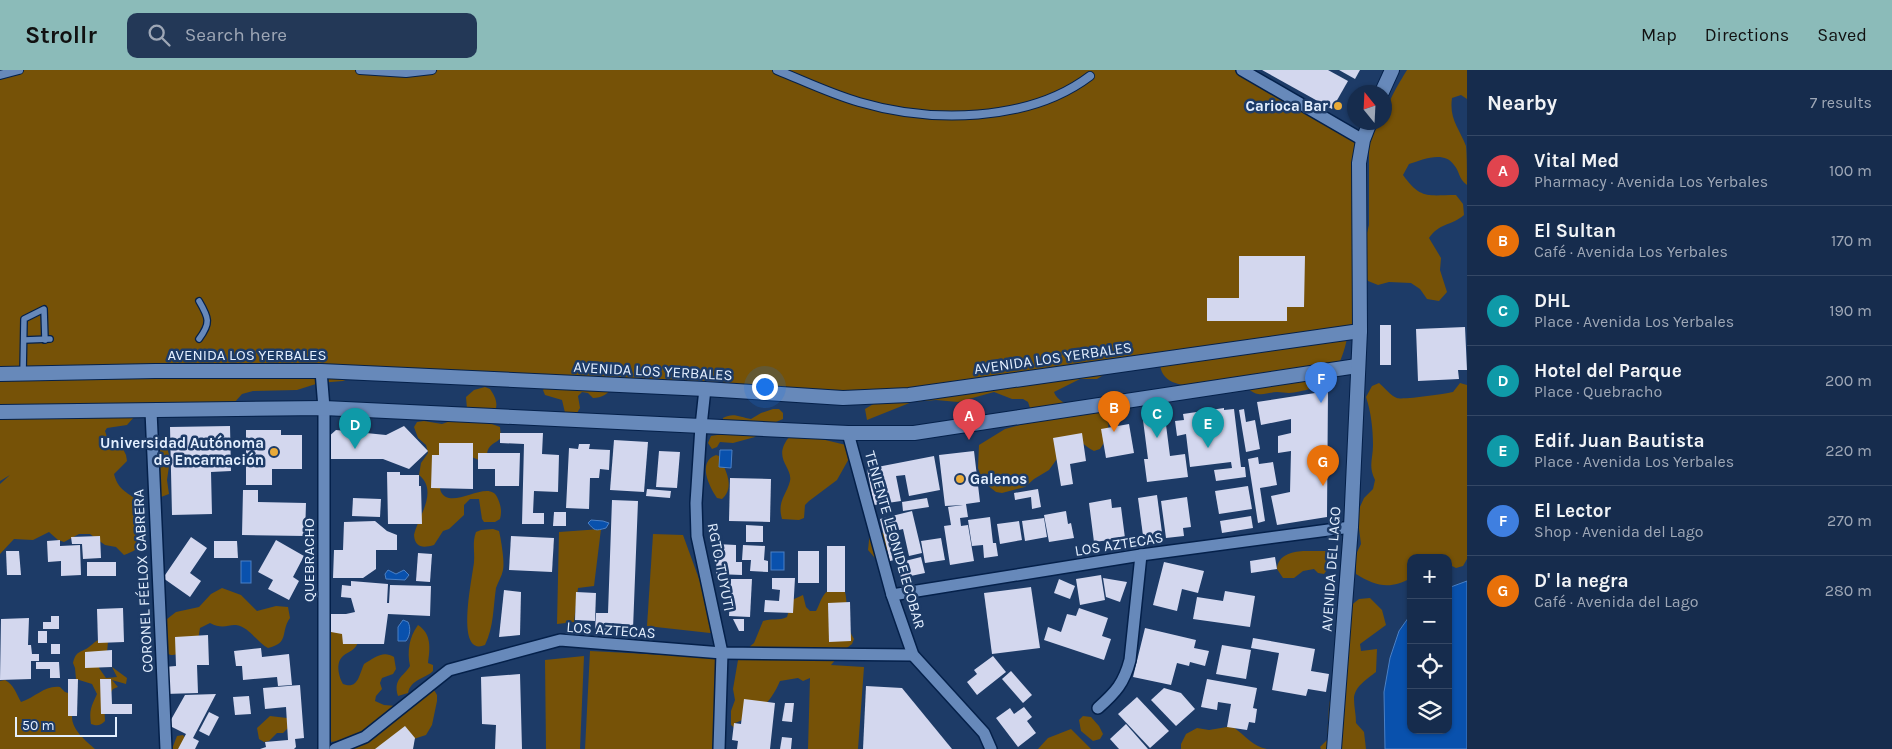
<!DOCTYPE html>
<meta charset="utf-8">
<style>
:root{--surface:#162c4d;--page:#233857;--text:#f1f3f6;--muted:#9ea7b6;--line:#354865;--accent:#8bbbb9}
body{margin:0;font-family:Karla,sans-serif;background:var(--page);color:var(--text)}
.controls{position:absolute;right:15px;bottom:15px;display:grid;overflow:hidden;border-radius:10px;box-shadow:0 1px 4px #0004}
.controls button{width:45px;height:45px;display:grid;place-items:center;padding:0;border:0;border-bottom:1px solid var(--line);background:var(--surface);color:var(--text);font:25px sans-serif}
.compass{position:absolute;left:1347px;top:15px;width:45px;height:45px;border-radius:50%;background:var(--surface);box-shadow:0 1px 4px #0004;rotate:342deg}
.scale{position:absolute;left:15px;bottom:12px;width:102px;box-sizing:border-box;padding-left:5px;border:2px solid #e3efff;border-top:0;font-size:14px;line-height:18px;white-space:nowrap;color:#e3efff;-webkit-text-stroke:4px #1d3b67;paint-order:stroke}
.you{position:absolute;left:764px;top:316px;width:18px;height:18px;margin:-12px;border:4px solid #fff;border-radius:50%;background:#1a73e8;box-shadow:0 0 0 8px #1a73e833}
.badge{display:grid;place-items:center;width:32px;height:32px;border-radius:50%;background:var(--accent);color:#fff;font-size:16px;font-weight:700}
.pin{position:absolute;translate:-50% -41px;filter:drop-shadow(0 1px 2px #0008)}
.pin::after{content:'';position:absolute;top:26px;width:18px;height:15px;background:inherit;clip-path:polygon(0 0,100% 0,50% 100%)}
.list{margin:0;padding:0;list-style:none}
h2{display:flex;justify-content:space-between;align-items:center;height:65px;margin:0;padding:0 20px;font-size:21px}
h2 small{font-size:16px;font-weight:400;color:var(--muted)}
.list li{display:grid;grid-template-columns:32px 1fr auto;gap:15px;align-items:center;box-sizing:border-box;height:70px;padding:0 20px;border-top:1px solid var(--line)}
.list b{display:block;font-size:19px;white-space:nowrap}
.list p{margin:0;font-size:16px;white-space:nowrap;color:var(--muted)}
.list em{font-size:16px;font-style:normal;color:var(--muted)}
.icon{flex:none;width:28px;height:28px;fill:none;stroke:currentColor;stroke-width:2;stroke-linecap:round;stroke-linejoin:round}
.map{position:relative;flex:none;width:1467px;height:679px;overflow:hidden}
header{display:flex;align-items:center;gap:30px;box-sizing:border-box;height:70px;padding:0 25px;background:var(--accent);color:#111}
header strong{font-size:24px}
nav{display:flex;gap:28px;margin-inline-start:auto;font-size:18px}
.search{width:350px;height:45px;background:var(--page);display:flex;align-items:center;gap:12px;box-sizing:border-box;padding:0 18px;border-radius:10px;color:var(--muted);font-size:19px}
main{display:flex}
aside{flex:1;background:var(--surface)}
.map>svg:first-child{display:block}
.green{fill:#765207}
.water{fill:#0951ad;stroke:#4a80c6}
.building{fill:#d3d7ee}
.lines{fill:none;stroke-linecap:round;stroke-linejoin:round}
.service-casing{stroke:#04204a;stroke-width:8}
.pedestrian-casing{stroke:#04204a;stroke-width:10}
.minor-casing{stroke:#04204a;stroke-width:14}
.tertiary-casing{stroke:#04204a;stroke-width:16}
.service{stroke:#6789ba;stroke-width:5.5}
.pedestrian{stroke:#6789ba;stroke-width:8}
.minor{stroke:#6789ba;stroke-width:11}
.tertiary{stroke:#6789ba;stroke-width:14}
.poi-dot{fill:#e9aa38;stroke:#1d3b67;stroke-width:2}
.labels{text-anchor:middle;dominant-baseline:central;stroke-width:5;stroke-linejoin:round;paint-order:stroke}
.poi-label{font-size:15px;font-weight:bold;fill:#e3efff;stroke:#1d3b67;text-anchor:end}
.street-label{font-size:15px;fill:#e3efff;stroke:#1d3b67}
</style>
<header>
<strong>Strollr</strong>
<div class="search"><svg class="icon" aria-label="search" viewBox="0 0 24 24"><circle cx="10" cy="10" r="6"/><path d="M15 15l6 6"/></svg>Search here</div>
<nav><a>Map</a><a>Directions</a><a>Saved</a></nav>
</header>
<main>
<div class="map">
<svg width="1467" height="679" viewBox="0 0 1467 679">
<rect width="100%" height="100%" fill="#1d3b67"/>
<g class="green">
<path d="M0 0H1242L1363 70 1360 261 1347 268C1345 280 1339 297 1331 307 1323 317 1301 322 1289 323 1285 323 1281 322 1277 322 1271 322 1265 325 1258 324 1252 323 1247 317 1241 316 1218 312 1159 328 1160 291L1108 302 1097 309H1080L1054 322C1059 337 1091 343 1105 343 1112 352 1107 370 1100 379L1094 381C1082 376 1078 363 1065 367L1059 386 1049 400 1034 409 1025 417 1002 423 996 422 986 414 980 404 978 398 979 375 1005 359 1027 353 1031 349 1032 344 1028 332 1023 329H1012L994 322 958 332 936 330 912 332 867 350 865 339 885 327 614 316C608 324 602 328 593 328L588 323 582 322 578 326 580 338 577 343 566 347 562 330 545 325 543 320 546 315 353 307 343 311 319 313 297 320 253 321 242 324 227 341 207 347H195L173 340 164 334 153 333 143 337 127 355 107 358 105 361 107 367 118 369 126 385 127 391 114 404C119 424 132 422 142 436 145 441 145 446 145 452 145 470 144 478 124 485L116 477 105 475 90 464H79L64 472 58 470 49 462 33 470 14 469 0 484V414L10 405 0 411V349H2L0 348Z"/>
<path d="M1407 0H1467V29L1461 25 1452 28C1449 49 1459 58 1466 76 1467 86 1467 104 1467 115 1458 108 1460 102 1454 95 1444 80 1422 90 1409 94L1403 105C1421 130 1428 125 1456 125L1463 134 1464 145C1451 156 1439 153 1429 168L1441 188 1440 200 1447 222 1439 231 1427 229 1420 219 1411 213 1389 212 1378 215 1368 211 1362 201 1360 190 1369 155V73L1373 63 1381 53 1384 52C1385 35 1398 15 1407 0Z"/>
<path d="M1379 313C1384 317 1391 326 1397 328 1402 330 1445 324 1453 322L1460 313 1467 315V489L1463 496 1456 498 1448 494V488H1411V508C1390 520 1375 516 1356 504V484L1361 474 1358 451 1359 439 1364 428 1373 419 1375 410C1368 396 1373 389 1373 375 1373 359 1371 342 1366 327L1372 316Z"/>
<path d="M485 317 490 319C498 331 499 337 490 349L492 354 500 357 501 368C495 374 488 374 487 384L479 390 469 386 440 406C440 411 439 417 441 422 452 442 490 406 498 429 501 436 502 442 500 449L495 452H484L482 449 479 429H470L464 435V445L449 459 443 461 434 475C423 478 415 478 414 465 418 447 439 421 419 405L421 393 428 383 426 375 418 368 414 357 417 352 424 351 442 354 462 347 467 339 466 327 474 320Z"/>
<path d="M773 339H779L783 343V349L762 358 755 367 733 373 720 372 717 377 712 379 708 373 711 366 723 364V348C733 342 740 347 751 349L761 343Z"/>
<path d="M164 365 167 366V377L170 389 167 410 169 424 161 427 157 423 161 370Z"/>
<path d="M790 366 817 368 846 375 851 385 837 410 809 431 805 435 804 448 799 450 782 449C777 431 786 426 790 411 793 397 771 388 790 366Z"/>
<path d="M716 385 719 386C725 399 736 417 722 429L717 428C709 416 697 392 716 385Z"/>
<path d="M493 459 499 461C501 469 505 493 503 500 502 506 498 512 496 518 493 538 494 556 485 575 454 588 473 505 474 492 475 482 472 472 476 462L481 460Z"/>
<path d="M601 459 594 516 578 518 574 552 557 554 559 462Z"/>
<path d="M878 459 885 465 888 480 881 488H875L868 480 870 461Z"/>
<path d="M653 464 683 465 719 564 647 556Z"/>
<path d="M1303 481H1328L1334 484V490L1324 504 1318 503 1314 499 1303 501 1294 508H1283L1277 499C1278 485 1291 482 1303 481Z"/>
<path d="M222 518 241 525 257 541 276 536 288 537 290 548C280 562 290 573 268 578 258 573 251 560 240 556 230 552 225 561 210 553L200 558 198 570C188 577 177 590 166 583L163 567 167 549 176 542 199 537 211 524Z"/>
<path d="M832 518H844C850 538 842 549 854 569L852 574 843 581 831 595 864 597 858 679H808L810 608 803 611 798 608 780 611C770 634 758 644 735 653L736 659 731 655V641L735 630 733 619 738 590 740 585 754 573 763 551C771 548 779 551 787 547L792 530 803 525 806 537 810 541H816C821 532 821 524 832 518Z"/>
<path d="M1370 528 1382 540 1386 555 1360 574 1361 581 1377 579 1376 602C1367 609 1354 617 1354 629 1354 637 1356 644 1356 653L1364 662 1366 679H1321L1320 677 1327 670 1329 635 1349 537 1359 529Z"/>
<path d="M418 555C432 564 430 579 428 593L433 595V601C425 609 411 609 408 623L398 626C393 609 403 607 410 596 407 582 409 567 418 555Z"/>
<path d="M335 557 358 572C355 581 349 581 343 586 335 593 339 607 343 614 358 620 359 605 364 594 374 588 383 580 394 587L396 599 393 604 382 608 380 613 382 619 376 626 375 631 384 635 396 636 429 618 434 620 437 625V631L432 655 426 665 383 679H352L344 671 328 672 321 584 318 573 329 559Z"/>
<path d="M103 568 108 571 107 583 99 598 106 608 117 607 112 597 127 608 126 614 112 610 118 617 113 619 104 634 105 651C100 656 97 656 91 654 89 640 91 637 97 624L92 614 76 609 75 598 73 593C76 580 81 583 89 577 94 573 96 570 103 568Z"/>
<path d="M590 581 666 585H722L718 679H585Z"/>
<path d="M584 586 580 679H546L545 590Z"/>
<path d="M5 610C14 615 16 623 21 632 36 627 45 615 60 617L65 622 71 624C75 635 72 636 72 647 72 660 86 671 95 679H0V611Z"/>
<path d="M270 646 287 648 291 655 283 663H277L269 671 264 672 259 669 257 658Z"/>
<path d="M1083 646 1091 647 1099 656 1103 664 1100 669 1093 671 1081 661 1079 650Z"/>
<path d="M1227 657H1233C1245 665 1253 677 1267 679H1181V674L1186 664 1197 658 1209 660Z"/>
<path d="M1071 659 1091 679H1038L1048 668Z"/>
<path d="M183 665 193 679H172L177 666Z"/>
</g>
<g class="water">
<path d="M720 380H732L731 398 719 397Z"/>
<path d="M591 450 603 451 609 453 606 458C595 461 595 461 588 453Z"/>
<rect x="771" y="482" width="13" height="18"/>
<rect x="241" y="491" width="10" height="22"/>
<path d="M388 500 396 504 404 500 409 505 405 510 386 509 385 504Z"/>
<path d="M1467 511V679H1385L1384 622 1390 588 1399 561 1411 544V660H1448V518Z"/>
<path d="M403 550 408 552C411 558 410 566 406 571H398V557Z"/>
</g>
<g class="building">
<path d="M1262 0H1328L1348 11 1332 39Z"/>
<path d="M1339 0H1360L1355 9Z"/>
<path d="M1239 186H1305L1304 237H1287V251H1207V228H1239Z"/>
<rect x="1380" y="255" width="11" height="40"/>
<path d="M1465 257 1467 300H1458L1459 309 1418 311 1416 259Z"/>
<path d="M1328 321 1327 447 1277 455 1271 426 1290 422 1291 381 1278 383V366L1291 363V349L1261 355 1257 332Z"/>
<path d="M1224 338V340L1234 339 1241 397H1245L1246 407 1216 411 1214 400 1232 398 1231 392 1190 397 1186 364 1177 366 1175 351 1184 350 1183 344Z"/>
<path d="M1244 339 1246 352 1255 350 1260 379 1246 382 1239 340Z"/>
<path d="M1165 347 1170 386 1185 384 1188 407 1147 412 1144 389H1148L1143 350Z"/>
<path d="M1129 354 1134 383 1106 388 1101 359Z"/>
<path d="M230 356 231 401 211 402 212 444 172 445 170 357Z"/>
<path d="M404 356 428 381 409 399 383 389H324L327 368 336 360 386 365Z"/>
<path d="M246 360H281V365H302V399H272V415H246Z"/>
<path d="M500 363H543L542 384 559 385 558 422 534 421 533 443H544V454H522L524 374 500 373Z"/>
<path d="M1082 363 1086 391 1070 394 1073 414 1061 416 1053 368Z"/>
<path d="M614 370 648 372 644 422 610 420Z"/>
<path d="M439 373H473V419L431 418 432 385H439Z"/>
<path d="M579 374H590L589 379 610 380 609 400 600 399 599 408H590L589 439 566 438 569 378 578 379Z"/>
<path d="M659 381 680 382 677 418 656 417Z"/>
<path d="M974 381 980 432 966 434 968 447 960 448 961 456 968 455 974 491 950 495 944 456 951 455 948 437 963 435 945 436 939 385Z"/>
<path d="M478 383H520L519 416H495V399H478Z"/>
<path d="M934 386 940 420 909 426 905 405 896 406 901 431 874 435 867 399Z"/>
<path d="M1258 387 1259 394 1273 392 1277 415 1260 418 1265 451 1258 453 1248 389Z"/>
<path d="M387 402H400V405H419V416H421L422 454H388Z"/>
<path d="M730 408 771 409 770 452 729 451Z"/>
<path d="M1248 416 1252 439 1219 444 1215 421Z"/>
<path d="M647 419 671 421 670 428 646 426Z"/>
<path d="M1038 419 1041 437 1032 439 1031 427 1015 430 1014 423Z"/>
<path d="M243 420H258V432L306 433 305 466 242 465Z"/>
<path d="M1157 425 1163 470 1144 473 1138 428Z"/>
<path d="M1187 427 1191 457 1183 458 1184 466 1166 468 1161 431Z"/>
<path d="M353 428 381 429 380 447 352 446Z"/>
<path d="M927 428 929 437 903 441 902 432Z"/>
<path d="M1111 429 1112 438 1121 437 1125 468 1094 472 1089 433Z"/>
<path d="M612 430 638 431 633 559 607 558 606 562 595 561 596 543H608Z"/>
<path d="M912 441 922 483 909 486 903 459 895 461 902 488 890 491 880 449Z"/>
<path d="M1066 441 1068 454 1071 453 1074 468 1049 472 1044 445Z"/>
<path d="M554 442H566V456H553Z"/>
<path d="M1251 446 1253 458 1222 463 1220 451Z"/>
<path d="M990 447 993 473H996L998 486 984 488 983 475 972 476 968 450Z"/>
<path d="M1044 448 1047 467 1025 471 1022 451Z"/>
<path d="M375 451 387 461 397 465V480H376V499L363 508H333L334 480H343L344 452Z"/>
<path d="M1019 451 1022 470 1000 474 997 454Z"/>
<path d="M746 455 763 456V472H746Z"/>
<path d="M100 466 101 488 83 489 82 474H72L71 467Z"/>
<path d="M511 466 554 468 552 502 509 500Z"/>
<path d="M191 467 207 478 190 503 201 511 190 527 163 508Z"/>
<path d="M941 468 945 490 925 493 921 471Z"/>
<path d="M60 470V476L80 475 81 505 61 506V491L48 492 47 471Z"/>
<path d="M276 470 304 486 293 507 299 511 289 530 268 519 273 510 258 502Z"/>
<path d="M214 471H237L238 488H214Z"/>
<path d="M717 474 736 475V492H742V505L716 504Z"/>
<path d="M743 475 765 476 764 490 768 491V502L750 501 751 490H742Z"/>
<rect x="827" y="476" width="18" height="46"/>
<path d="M6 481H19L21 505H7Z"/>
<rect x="798" y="481" width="21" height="32"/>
<path d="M418 483 432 484 430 512 416 511Z"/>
<path d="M921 487 925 503 901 508 897 493Z"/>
<path d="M1275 487 1277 499 1251 503 1250 491Z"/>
<rect x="87" y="492" width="29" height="14"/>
<path d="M1164 492 1204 501 1198 523 1182 519 1177 541 1153 535Z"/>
<path d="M1101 505 1105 530 1080 535 1076 509Z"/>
<path d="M772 508H795L793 543 764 542 765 530 779 531 780 520 772 519Z"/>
<path d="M1103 508 1127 512 1120 532 1106 527Z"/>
<path d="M731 509H752L750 547 729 546Z"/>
<path d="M1059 509 1075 516 1070 529 1054 523Z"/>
<path d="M351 511 388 514 387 533H389L390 515 431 516 430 546 388 544 384 574H343L342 564 331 562 330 544H346L355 542 351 528 341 527 342 515 351 516Z"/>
<path d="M1031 517 1040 578 992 584 984 523Z"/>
<path d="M504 520 521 522 520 565 499 567Z"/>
<path d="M1225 521 1255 526 1250 557 1193 549 1197 527 1223 531Z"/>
<path d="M576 522 596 523 595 551 575 550Z"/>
<path d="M850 532 851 571 829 572 828 533Z"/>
<path d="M123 538 124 572 98 573 97 539Z"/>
<path d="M1079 538 1108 548 1102 566 1111 569 1104 590 1044 570 1048 557 1061 562 1067 544 1076 546Z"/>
<path d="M51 546H59V559H43V552H51Z"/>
<path d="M29 548 28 575H31L32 584H39V591H31V609L0 610 1 549Z"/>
<path d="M733 549H744V561H739Z"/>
<path d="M1145 558 1196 570 1194 578 1209 581 1205 596 1190 592 1189 596 1177 593 1171 615 1133 607Z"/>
<rect x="38" y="561" width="9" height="12"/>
<path d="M208 565 209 595H197L198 623 165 624 164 597 176 596 175 567Z"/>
<path d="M1253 568 1315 579 1311 601 1329 604 1326 622 1308 619 1306 626 1272 620 1279 583 1251 578Z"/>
<rect x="51" y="574" width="9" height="10"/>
<path d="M1222 575 1251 580 1246 609 1216 604Z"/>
<path d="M261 578 262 587 289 584 292 615 278 616 277 607 243 610 242 596H236L234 581Z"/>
<path d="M112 580V597L85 598V582Z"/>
<path d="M993 586 1006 602 977 625 967 612 977 604 974 600Z"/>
<path d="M36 592H59L60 608H50V599H36Z"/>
<path d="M1011 601 1032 625 1023 633 1002 609Z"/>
<path d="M520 604 522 679H495L496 655 482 654 481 607Z"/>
<path d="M68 609H78L77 646H68Z"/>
<path d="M100 609H111L112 634H132V644H101Z"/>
<path d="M1207 609 1257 618 1253 638 1257 639 1255 653 1249 652 1247 660 1227 657 1231 634 1218 632 1217 640 1201 637Z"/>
<path d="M300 615 304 668 295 669 296 677 294 679H260L266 677 265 672 288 670 286 637 265 639 263 618Z"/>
<path d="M866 616 902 618 952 679H863Z"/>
<path d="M1164 618 1181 623 1195 639 1176 656 1151 630Z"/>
<path d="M216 624 193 668 199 671 195 679H178L186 664 168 655 185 625Z"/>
<path d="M249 626 251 644 235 645 233 627Z"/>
<path d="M1137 627 1169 661 1150 678 1118 644Z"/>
<path d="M744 629 775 633 770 679H737L738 671 732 670 734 653 741 654Z"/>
<path d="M785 633H794L792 652 782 651Z"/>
<path d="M1024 637 1032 647 1027 651 1036 663 1018 677 996 648 1010 638 1014 644Z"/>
<path d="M209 642 219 647 209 666 199 661Z"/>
<path d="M1126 654 1148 679H1119L1110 669Z"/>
<path d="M405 656 415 668 413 679H375Z"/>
<path d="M782 667 792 668 791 679H780Z"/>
</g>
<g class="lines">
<g class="service-casing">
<g id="service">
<path d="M199 231C209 248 211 253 199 269"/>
<path d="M24 270 50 269"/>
<path d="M23 304 24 249 44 239 45 270"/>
</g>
</g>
<g class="pedestrian-casing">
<g id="pedestrian">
<path d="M360 0 406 3 432 0"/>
<path d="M777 0C804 11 831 24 859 32 930 53 1028 53 1090 6"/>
<path d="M0 5 19 0"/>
</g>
</g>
<g class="minor-casing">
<g id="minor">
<path d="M1242 0 1363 70"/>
<path d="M321 301 324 338V679"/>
<path d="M705 319 701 356 696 433 697 466 722 583 719 679"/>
<path d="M151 341 166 679"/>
<path d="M848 363 892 525 913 585 984 663 991 679"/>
<path d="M892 525 1141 485 1351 457"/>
<path d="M1098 638C1116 622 1124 613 1130 590L1141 485"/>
<path d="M335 679 365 667 449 600 560 570 722 583 913 585"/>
</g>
</g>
<g class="tertiary-casing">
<g id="tertiary">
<path d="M1382 22 1392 0"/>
<path d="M0 304 155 301H321L705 319 843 328 909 325 1360 261"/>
<path d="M0 342 324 338 848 363H914L1357 296"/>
<path d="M1334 679 1351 457 1360 261 1359 93 1363 70 1370 52"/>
</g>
</g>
<use href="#service" class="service"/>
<use href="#pedestrian" class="pedestrian"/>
<use href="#minor" class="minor"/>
<use href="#tertiary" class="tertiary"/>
</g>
<g class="poi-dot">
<circle cx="1338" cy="36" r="5"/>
<circle cx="274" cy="382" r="5"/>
<circle cx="960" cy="409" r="5"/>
</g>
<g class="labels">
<g class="poi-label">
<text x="1328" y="36">Carioca Bar</text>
<text x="264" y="373">Universidad Autónoma<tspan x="264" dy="17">de Encarnación</tspan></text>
<text x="970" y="409" text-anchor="start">Galenos</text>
</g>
<g class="street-label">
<text x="247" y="285">AVENIDA LOS YERBALES</text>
<text transform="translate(1053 288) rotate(-8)">AVENIDA LOS YERBALES</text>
<text transform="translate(653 301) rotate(3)">AVENIDA LOS YERBALES</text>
<text transform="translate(895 470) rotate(74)">TENIENTE LEONIDE ECOBAR</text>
<text transform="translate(1119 474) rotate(-9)">LOS AZTECAS</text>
<text transform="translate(309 490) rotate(-90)">QUEBRACHO</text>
<text transform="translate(721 497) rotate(79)">RGTO. TUYUTI</text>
<text transform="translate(1331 499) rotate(-86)">AVENIDA DEL LAGO</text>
<text transform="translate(143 511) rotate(-93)">CORONEL FÉELOX CABRERA</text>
<text transform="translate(611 560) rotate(4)">LOS AZTECAS</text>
</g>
</g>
</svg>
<div class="controls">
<button>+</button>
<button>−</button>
<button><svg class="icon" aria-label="locate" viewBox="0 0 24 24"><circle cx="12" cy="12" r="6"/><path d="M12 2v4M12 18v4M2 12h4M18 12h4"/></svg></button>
<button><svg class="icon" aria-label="layers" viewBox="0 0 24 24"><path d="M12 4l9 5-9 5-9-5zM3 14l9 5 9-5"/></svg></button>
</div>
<svg class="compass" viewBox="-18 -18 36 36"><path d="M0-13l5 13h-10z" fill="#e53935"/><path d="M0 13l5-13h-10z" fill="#9ea7b6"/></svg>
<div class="scale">50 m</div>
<div class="you"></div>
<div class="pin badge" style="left:969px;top:370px;background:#e0444e">A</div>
<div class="pin badge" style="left:1114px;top:362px;background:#e8710a">B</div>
<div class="pin badge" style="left:1157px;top:368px;background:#0f9aa8">C</div>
<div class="pin badge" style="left:355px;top:379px;background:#0f9aa8">D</div>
<div class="pin badge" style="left:1208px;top:378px;background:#0f9aa8">E</div>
<div class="pin badge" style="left:1321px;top:333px;background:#3f7fe0">F</div>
<div class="pin badge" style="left:1323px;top:416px;background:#e8710a">G</div>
</div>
<aside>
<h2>Nearby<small>7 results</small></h2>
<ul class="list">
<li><span class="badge" style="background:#e0444e">A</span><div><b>Vital Med</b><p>Pharmacy · Avenida Los Yerbales</p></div><em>100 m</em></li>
<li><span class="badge" style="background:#e8710a">B</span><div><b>El Sultan</b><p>Café · Avenida Los Yerbales</p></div><em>170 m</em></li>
<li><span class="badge" style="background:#0f9aa8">C</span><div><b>DHL</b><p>Place · Avenida Los Yerbales</p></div><em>190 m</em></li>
<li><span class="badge" style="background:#0f9aa8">D</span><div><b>Hotel del Parque</b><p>Place · Quebracho</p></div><em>200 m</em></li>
<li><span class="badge" style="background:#0f9aa8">E</span><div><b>Edif. Juan Bautista</b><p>Place · Avenida Los Yerbales</p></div><em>220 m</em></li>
<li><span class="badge" style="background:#3f7fe0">F</span><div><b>El Lector</b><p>Shop · Avenida del Lago</p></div><em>270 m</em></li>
<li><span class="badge" style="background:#e8710a">G</span><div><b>D' la negra</b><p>Café · Avenida del Lago</p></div><em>280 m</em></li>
</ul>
</aside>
</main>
